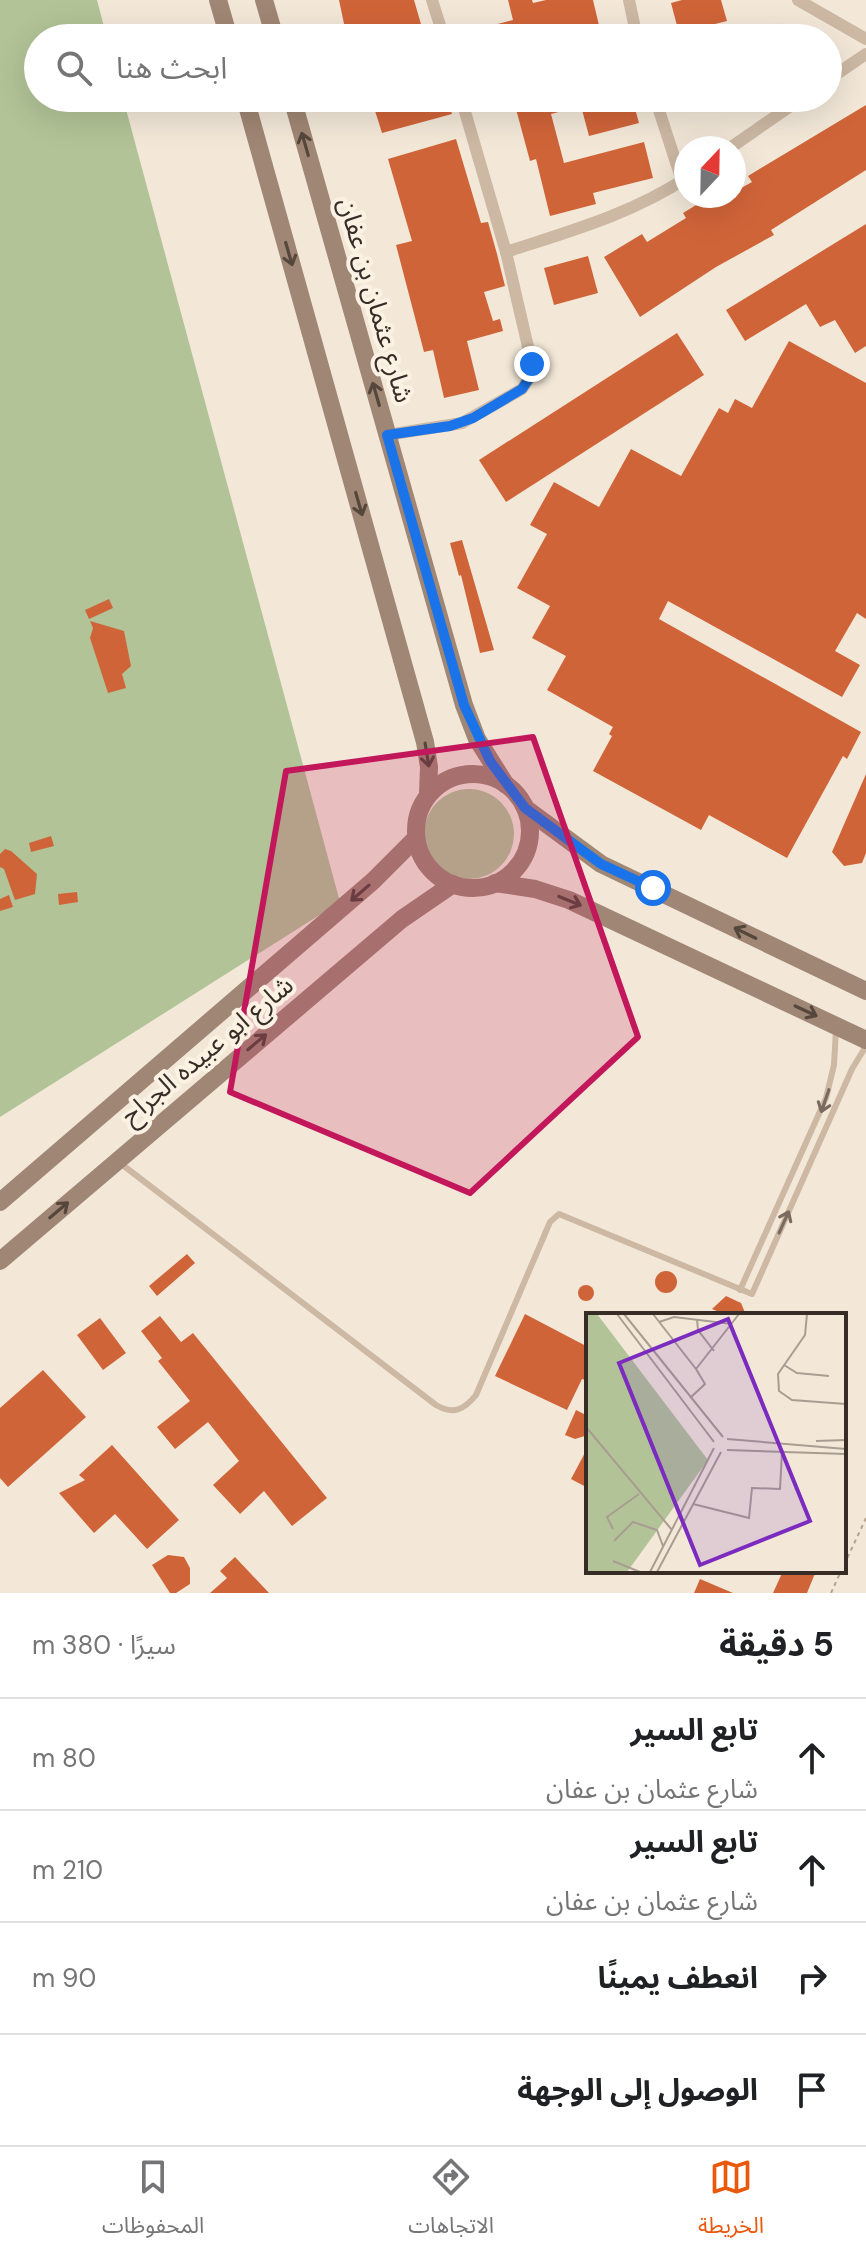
<!DOCTYPE html>
<html lang="ar">
<meta charset="utf-8">
<style>
:root{--surface:#fff;--page:#f2f2f2;--text:#202124;--muted:#757577;--line:#e0e0e0;--accent:#ea580c}
body{margin:0;font-family:"DM Sans","Noto Sans Arabic",sans-serif;background:var(--page);color:var(--text);direction:rtl}
.compass{position:absolute;left:674px;top:136px;width:72px;height:72px;border-radius:50%;background:var(--surface);box-shadow:0 8px 32px #0002;rotate:22deg}
.stop{position:absolute;width:24px;height:24px;margin:-18px;border:6px solid #1a73e8;border-radius:50%;background:#fff}
.stop.end{background:#1a73e8;border-color:#fff;box-shadow:0 2px 8px #0008}
.list{margin:0;padding:0;list-style:none}
h2{display:flex;justify-content:space-between;align-items:center;height:104px;margin:0;padding:0 32px;font-size:34px}
h2 small{font-size:26px;font-weight:400;color:var(--muted)}
.list li{display:grid;grid-template-columns:52px 1fr auto;gap:24px;align-items:center;box-sizing:border-box;height:112px;padding:0 32px;border-top:2px solid var(--line)}
.list b{display:block;font-size:30px;white-space:nowrap}
.list p{margin:0;font-size:26px;white-space:nowrap;color:var(--muted)}
.list em{font-size:26px;font-style:normal;color:var(--muted)}
.icon{flex:none;width:44px;height:44px;fill:none;stroke:currentColor;stroke-width:2;stroke-linecap:round;stroke-linejoin:round}
.map{position:relative;flex:none;width:866px;height:1593px;overflow:hidden;direction:ltr}
.search{position:absolute;background:var(--surface);box-shadow:0 8px 32px #0002;left:24px;right:24px;top:24px;height:88px;display:flex;align-items:center;gap:20px;box-sizing:border-box;padding:0 28px;border-radius:44px;color:var(--muted);font-size:30px}
.sheet{height:552px;background:var(--surface)}
nav{display:flex;justify-content:space-around;align-items:center;box-sizing:border-box;height:112px;border-top:2px solid var(--line);background:var(--surface);font-size:22px;color:var(--muted)}
nav a{display:grid;justify-items:center;gap:4px}
nav .on{color:var(--accent)}
.map>svg:first-child{display:block}
.green{fill:#b2c397}
.building{fill:#d06439}
.lines{fill:none;stroke-linecap:round;stroke-linejoin:round}
.path{stroke:#b8a28d;stroke-width:2;stroke-dasharray:4 4;stroke-linecap:butt}
.lane{stroke:#ccb8a3;stroke-width:6}
.street{stroke:#ccb8a3;stroke-width:12}
.secondary{stroke:#a08674;stroke-width:18}
.oneway{stroke:#56473d}
.oneway2{stroke:#7a6b5e}
.route{stroke:#1a73e8;stroke-width:10}
.marked{fill:#c2185b;fill-opacity:0.2;stroke:#c2185b;stroke-width:6;stroke-linejoin:round}
.labels{text-anchor:middle;dominant-baseline:central;stroke-width:8;stroke-linejoin:round;paint-order:stroke}
.street-label{font-size:26px;fill:#372c26;stroke:#fbf2e4}
.inset-road{fill:none;stroke:#a89d91;stroke-width:2}
.view{fill:#7b2cbf;fill-opacity:0.15;stroke:#7b2cbf;stroke-width:4}
.inset-edge{fill:none;stroke:#372c26;stroke-width:4}
</style>
<div class="map">
<svg width="866" height="1593" viewBox="0 0 866 1593">
<rect width="100%" height="100%" fill="#f3e8d8"/>
<g class="green">
<path d="M0 0H97L107 38H38V98H123L340 902 0 1117Z"/>
<circle cx="469" cy="834" r="45"/>
</g>
<g class="building">
<path d="M339 0H414L425 38H347Z"/>
<path d="M508 0H532L533 3 546 0H593L602 38H489L486 27 513 20Z"/>
<path d="M682 0H721L727 21 679 33 671 3Z"/>
<path d="M371 98H447L452 114 382 133Z"/>
<path d="M513 98H632L639 123 589 136 581 106 551 114 564 163 644 142 653 178 593 193 596 204 550 216 536 159 530 161Z"/>
<path d="M696 98H737V101L700 111Z"/>
<path d="M866 105V170L771 230 774 235 716 267 640 317 604 257 642 234 647 242 686 218 683 213 706 199 710 207 728 196H734V192L752 182 748 176Z"/>
<path d="M456 139 481 223 488 222 497 254 505 286 484 292 493 321 500 319 503 331 467 341 479 390 444 398 433 350 424 352 396 245 412 241 388 159Z"/>
<path d="M866 224V346L855 353 835 320 820 327 806 304 745 341 726 310Z"/>
<path d="M588 256 598 293 554 305 544 268Z"/>
<path d="M677 333 704 375 506 502 479 460Z"/>
<path d="M789 341 866 383V619L857 613 835 651 860 665 842 697 668 601 659 619 861 732 847 759 843 756 787 858 709 815 701 830 593 771 612 736 609 734 613 727 547 690 566 656 532 638 550 606 517 588 547 534 530 525 554 482 599 507 631 449 681 476 719 408 728 413 735 399 752 408Z"/>
<path d="M462 540 494 650 480 653 461 575 459 576 450 543Z"/>
<path d="M109 599 113 608 89 619 85 610Z"/>
<path d="M90 621 124 631 131 666 122 674 126 688 108 693 90 638 93 628Z"/>
<path d="M866 774V853L862 863 844 866 832 852Z"/>
<path d="M51 836 54 846 31 852 29 843Z"/>
<path d="M5 849 11 851 37 874 35 894 15 900 4 869 0 867V854Z"/>
<path d="M77 892 78 902 59 905 58 894Z"/>
<path d="M9 895 13 907 0 911V899Z"/>
<path d="M187 1254 195 1263 157 1296 149 1286Z"/>
<circle cx="666" cy="1282" r="11"/>
<circle cx="586" cy="1293" r="8"/>
<path d="M726 1296 741 1303 746 1315H726L712 1309Z"/>
<path d="M525 1314 588 1347V1381L582 1379 567 1410 495 1376Z"/>
<path d="M160 1316 181 1342 193 1333 327 1498 292 1526 264 1491 240 1514 213 1485 239 1461 208 1422 175 1449 157 1427 190 1401 158 1361 162 1358 141 1331Z"/>
<path d="M100 1318 126 1353 103 1370 77 1335Z"/>
<path d="M43 1370 86 1417 8 1487 0 1478V1408Z"/>
<path d="M576 1410 588 1416V1435L575 1439 565 1435Z"/>
<path d="M112 1445 179 1520 147 1549 115 1514 94 1533 59 1493 85 1480 79 1475Z"/>
<path d="M588 1447V1488L571 1479Z"/>
<path d="M168 1555 184 1557 190 1568V1584L176 1593H170L152 1565Z"/>
<path d="M235 1557 269 1593H210L227 1578 220 1571Z"/>
<path d="M783 1571H816L807 1593H773Z"/>
<path d="M700 1579 733 1593H694Z"/>
</g>
<g class="lines">
<g class="path">
<path d="M844 1565 866 1518"/>
<path d="M831 1593 841 1571"/>
</g>
<g class="lane">
<path d="M120 1163 436 1405C453 1415 464 1410 476 1395L550 1222 559 1214 752 1294 852 1069 866 1046"/>
<path d="M740 1290 826 1098 834 1065 836 1029"/>
</g>
<g class="street">
<path d="M432 0 444 38"/>
<path d="M629 0 637 38"/>
<path d="M798 0 866 39"/>
<path d="M828 80 866 54"/>
<path d="M461 98 506 252C567 232 632 214 686 178"/>
<path d="M655 98 682 181"/>
<path d="M730 148 802 98"/>
<path d="M387 435 462 423 522 389 532 374V364L506 252"/>
</g>
<g class="secondary">
<path d="M218 0 229 38"/>
<path d="M264 0 275 38"/>
<path d="M245 98 425 742 429 767 428 794"/>
<path d="M292 98 464 705 477 739 506 785"/>
<circle cx="473" cy="831" r="57"/>
<path d="M525 808 601 864 866 991"/>
<path d="M495 883 535 889 569 900 866 1040"/>
<path d="M0 1202 373 881 416 838"/>
<path d="M0 1261 402 919 453 884"/>
</g>
</g>
<defs><path id="oneway-shaft" d="M-6 0H5M1.5-3L5.5 0L1.5 3" fill="none" stroke-width="1.6" stroke-linecap="round" stroke-linejoin="round" transform="scale(2)"/></defs>
<g class="oneway">
<use href="#oneway-shaft" transform="translate(305 144) rotate(-106)"/>
<use href="#oneway-shaft" transform="translate(289 254) rotate(74)"/>
<use href="#oneway-shaft" transform="translate(376 394) rotate(-106)"/>
<use href="#oneway-shaft" transform="translate(359 504) rotate(74)"/>
<use href="#oneway-shaft" transform="translate(427 755) rotate(81)"/>
<use href="#oneway-shaft" transform="translate(360 893) rotate(139)"/>
<use href="#oneway-shaft" transform="translate(570 901) rotate(22)"/>
<use href="#oneway-shaft" transform="translate(745 933) rotate(-154)"/>
<use href="#oneway-shaft" transform="translate(806 1011) rotate(25)"/>
<use href="#oneway-shaft" transform="translate(257 1042) rotate(-40)"/>
<use href="#oneway-shaft" transform="translate(59 1210) rotate(-40)"/>
</g>
<g class="oneway2">
<use href="#oneway-shaft" transform="translate(825 1101) rotate(109)"/>
<use href="#oneway-shaft" transform="translate(784 1222) rotate(-66)"/>
</g>
<g class="lines">
<path class="route" d="M532 364V374L522 389 473 418 450 426 387 435 464 705 490 761 525 808 601 864 653 888"/>
</g>
<path class="marked" d="M533 737 638 1037 470 1193 230 1092 286 771Z"/>
<g class="labels">
<g class="street-label">
<text transform="translate(376 300) rotate(74)">شارع عثمان بن عفان</text>
<text transform="translate(207 1050) rotate(-40)">شارع ابو عبيده الجراح</text>
</g>
</g>
<g transform="translate(586 1313)">
<rect width="260" height="260" fill="#f3e8d8"/>
<path d="M0 1H11L122 147 41 259H0Z" fill="#b2c397"/>
<path class="inset-road" d="M31 1 128 129M38 1 137 124M67 1 110 56 153 1M221 1 219 22 192 61 193 78 206 87 260 91M111 6 112 17 128 38M73 9 88 4 146 11M198 52 211 60 243 63M104 85 119 71 110 56M0 114 86 217M141 126 260 136M230 128 260 127M141 137 260 141M107 191 163 205 166 175 194 176 196 139M27 216 21 204 53 181M28 228 47 209 71 217 77 233M27 248 54 259M64 259 128 135M71 259 135 139"/>
<path class="view" d="M142 6 224 208 114 252 33 50Z"/>
<rect width="260" height="260" class="inset-edge"/>
</g>
</svg>
<svg class="compass" viewBox="-18 -18 36 36"><path d="M0-13l5 13h-10z" fill="#e53935"/><path d="M0 13l5-13h-10z" fill="#757577"/></svg>
<div class="stop" style="left:653px;top:888px"></div>
<div class="stop end" style="left:532px;top:364px"></div>
<div class="search"><svg class="icon" aria-label="search" viewBox="0 0 24 24"><circle cx="10" cy="10" r="6"/><path d="M15 15l6 6"/></svg>ابحث هنا</div>
</div>
<section class="sheet">
<h2>5 دقيقة<small>سيرًا · 380 m</small></h2>
<ul class="list">
<li><svg class="icon" aria-label="ahead" viewBox="0 0 24 24"><path d="M12 20V5M6 11l6-6 6 6"/></svg><div><b>تابع السير</b><p>شارع عثمان بن عفان</p></div><em>80 m</em></li>
<li><svg class="icon" aria-label="ahead" viewBox="0 0 24 24"><path d="M12 20V5M6 11l6-6 6 6"/></svg><div><b>تابع السير</b><p>شارع عثمان بن عفان</p></div><em>210 m</em></li>
<li><svg class="icon" aria-label="right" viewBox="0 0 24 24"><path d="M7 20v-9h11M14 6l5 5-5 5"/></svg><div><b>انعطف يمينًا</b></div><em>90 m</em></li>
<li><svg class="icon" aria-label="arrive" viewBox="0 0 24 24"><path d="M6 21V4h12l-3 4 3 4H6"/></svg><div><b>الوصول إلى الوجهة</b></div></li>
</ul>
</section>
<nav>
<a class="on"><svg class="icon" aria-label="map" viewBox="0 0 24 24"><path d="M3 6l6-2 6 2 6-2v14l-6 2-6-2-6 2zM9 4v14M15 6v14"/></svg>الخريطة</a>
<a><svg class="icon" aria-label="directions" viewBox="0 0 24 24"><path d="M12 3l9 9-9 9-9-9zM9 14v-3h6M13 9l2 2-2 2"/></svg>الاتجاهات</a>
<a><svg class="icon" aria-label="saved" viewBox="0 0 24 24"><path d="M7 4h10v16l-5-4-5 4z"/></svg>المحفوظات</a>
</nav>
